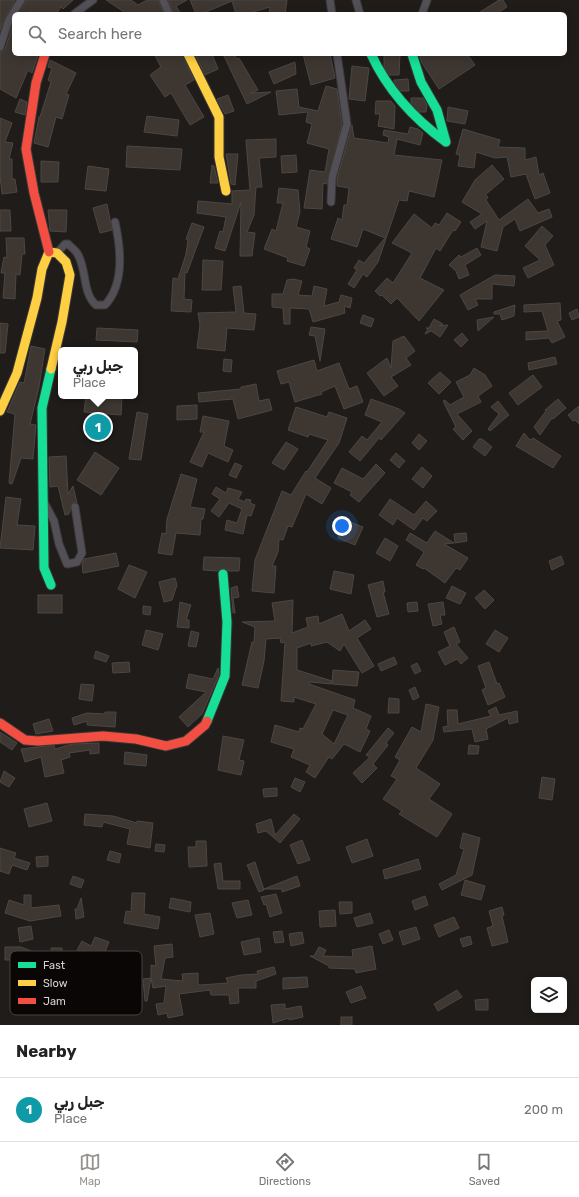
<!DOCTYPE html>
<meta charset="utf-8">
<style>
:root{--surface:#fff;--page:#f6f6f6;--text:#222;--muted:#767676;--line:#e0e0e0;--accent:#96928f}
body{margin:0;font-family:Rubik,"Noto Sans Arabic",sans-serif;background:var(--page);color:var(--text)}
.controls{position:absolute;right:12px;bottom:12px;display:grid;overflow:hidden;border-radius:6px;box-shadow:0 2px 10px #0003}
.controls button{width:36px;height:36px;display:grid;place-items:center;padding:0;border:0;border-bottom:1px solid var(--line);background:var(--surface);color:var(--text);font:20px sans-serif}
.you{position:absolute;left:342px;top:526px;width:14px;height:14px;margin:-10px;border:3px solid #fff;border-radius:50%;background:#1a73e8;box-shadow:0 0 0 6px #1a73e833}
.badge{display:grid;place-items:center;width:26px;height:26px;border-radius:50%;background:var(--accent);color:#fff;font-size:13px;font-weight:700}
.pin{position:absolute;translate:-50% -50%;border:2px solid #fff;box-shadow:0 1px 4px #0006}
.popup{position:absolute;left:58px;top:347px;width:80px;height:52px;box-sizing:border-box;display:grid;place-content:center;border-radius:6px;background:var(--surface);filter:drop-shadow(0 1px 3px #0005);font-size:13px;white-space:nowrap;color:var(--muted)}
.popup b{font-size:15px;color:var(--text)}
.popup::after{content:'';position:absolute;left:50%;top:100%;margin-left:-8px;border:8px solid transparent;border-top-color:var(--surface)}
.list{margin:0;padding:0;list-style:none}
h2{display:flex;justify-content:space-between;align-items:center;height:52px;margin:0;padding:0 16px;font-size:17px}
h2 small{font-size:13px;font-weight:400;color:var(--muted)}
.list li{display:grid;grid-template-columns:26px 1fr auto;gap:12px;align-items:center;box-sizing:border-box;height:64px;padding:0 16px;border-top:1px solid var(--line)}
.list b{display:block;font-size:15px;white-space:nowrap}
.list p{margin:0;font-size:13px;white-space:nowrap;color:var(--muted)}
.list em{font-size:13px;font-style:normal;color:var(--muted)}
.icon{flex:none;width:22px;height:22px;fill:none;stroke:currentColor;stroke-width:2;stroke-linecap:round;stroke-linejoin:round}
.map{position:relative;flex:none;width:579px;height:1025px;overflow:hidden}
.search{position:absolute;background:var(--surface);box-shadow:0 2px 10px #0003;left:12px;right:12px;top:12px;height:44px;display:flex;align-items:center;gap:10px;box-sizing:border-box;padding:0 14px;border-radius:6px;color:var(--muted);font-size:15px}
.sheet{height:116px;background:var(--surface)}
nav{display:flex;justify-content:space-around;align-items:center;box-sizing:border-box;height:56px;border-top:1px solid var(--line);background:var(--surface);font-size:11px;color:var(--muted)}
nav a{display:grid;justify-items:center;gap:2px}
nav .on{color:var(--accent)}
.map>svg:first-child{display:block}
.building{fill:#3e3630;stroke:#4a4745;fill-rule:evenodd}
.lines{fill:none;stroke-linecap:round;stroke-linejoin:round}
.street-casing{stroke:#3b3937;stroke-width:9}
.fast-casing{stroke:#3b3937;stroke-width:11}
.slow-casing{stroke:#3b3937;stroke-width:11}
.jam-casing{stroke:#3b3937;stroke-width:11}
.street{stroke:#524f57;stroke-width:7}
.fast{stroke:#16e098;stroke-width:9}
.slow{stroke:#ffcf43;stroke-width:9}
.jam{stroke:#f24e42;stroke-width:9}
.key{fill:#090605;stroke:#464342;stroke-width:1}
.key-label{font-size:11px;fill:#d6d2cf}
</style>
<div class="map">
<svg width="579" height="1025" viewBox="0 0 579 1025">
<rect width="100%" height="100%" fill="#1f1c19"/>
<g class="building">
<path d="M0 0H15L5 18 0 31Z"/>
<path d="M26 0H73L63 9 61 7 56 14H36L31 11 30 14H18Z"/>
<path d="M106 0H131L138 5 147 0H158L164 14H127Z"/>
<path d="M168 0H187L176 6 181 14H174Z"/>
<path d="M190 0H287L285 14H269L270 7 246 14H236L232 1 201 14H196Z"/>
<path d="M499 0H503L507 7 496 14H477Z"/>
<path d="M14 21V54L38 55 32 73 28 70 16 98 0 89V52L5 49Z"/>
<path d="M154 54H182L194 80 185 85 204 117 190 125 171 93 165 97 150 75 161 67Z"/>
<path d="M195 54H212L218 69 205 75Z"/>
<path d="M223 54H234L237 59 239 58 258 90 250 93 271 92 247 104Z"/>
<path d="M303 54H330L335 78 311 85Z"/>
<path d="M384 54H400L399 75H388L384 66Z"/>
<path d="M419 54H467L475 65 439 89 422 63Z"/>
<path d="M50 60 76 73 66 94 69 95 62 119 56 117 48 147 34 143 39 117H40L51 82 48 80 52 68 48 67Z"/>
<path d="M295 62 296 74 274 84 269 72Z"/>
<path d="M352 66 369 68 365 101 349 99Z"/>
<path d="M408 79 409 91H400L394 83V80Z"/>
<path d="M326 86 337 89 342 124 327 184 323 183 322 209 304 208 310 170 325 172 329 149 307 143 312 124 306 122 308 112 279 115 276 91 297 89 299 107 318 111Z"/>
<path d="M228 95 234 111 225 114 217 99Z"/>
<path d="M411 98H423L427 105 426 112H418L411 104Z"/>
<path d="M20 99 27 102 25 115 15 112Z"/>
<path d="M376 101H391L395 106 394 129 378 126 380 114H375Z"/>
<path d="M448 107 468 111 465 124 447 121Z"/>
<path d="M147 116 179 120 177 136 144 132Z"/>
<path d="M0 118 12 123 5 142 13 143 9 159H12V179H15L17 192 2 194 0 176Z"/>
<path d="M352 125 354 138 388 143 389 137 383 135 384 130 408 134 410 127 418 129 423 133 420 145 397 139 394 155 442 160 434 197 409 191 407 201 399 200 378 262 367 277 363 274 354 288 348 284 357 270 354 268 359 260 364 263 385 238 363 229 357 247 331 239 338 218 342 220 344 205H347L349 188 337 186V179Z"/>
<path d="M463 129 500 140 498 147 525 148V160L536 157 539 175 543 173 550 193 535 199 526 174 511 177 507 157 495 158 476 152 474 168 458 166 460 155 456 154Z"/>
<path d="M276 139V157L259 158 262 187H256L254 215 247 232 255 233 252 256H240L241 202 225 251 215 248 220 231 223 232 226 217 197 213 198 201 232 204V191L250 190 246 140Z"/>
<path d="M127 146 182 149 180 170 126 167Z"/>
<path d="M226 154H238L235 185 231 184Z"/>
<path d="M296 155 297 172 282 173 281 156Z"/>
<path d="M41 161 59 162 58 182H41Z"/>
<path d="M212 165 214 166 218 183H210Z"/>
<path d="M492 165 504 179 485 195 488 197 486 200 499 220 528 199 538 213 549 209 552 217 520 231 515 219 503 227 497 251 481 247 487 221 475 229 470 222 482 214 462 202 475 180Z"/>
<path d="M88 166 109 169 106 191 85 189Z"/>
<path d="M279 188 298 190 300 212 296 227 310 231 306 247 310 249 304 266 287 261 288 258 264 249 272 229 276 231 283 203H277Z"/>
<path d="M107 204 112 230 100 233 93 208Z"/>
<path d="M0 210H10L11 231H0Z"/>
<path d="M48 210H67L66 232 50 231Z"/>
<path d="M447 213 461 222 455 231 453 230 440 251 436 248 420 278 444 290 419 321 397 298 391 304 382 295 380 296 375 291 387 278 393 283 412 253 392 243 414 214 432 228 435 223 439 225Z"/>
<path d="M192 223 204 227 187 273 185 272 184 299 192 300 191 312 171 311 173 278 178 279 186 254 188 240 186 239Z"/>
<path d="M542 226 553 236 545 245 554 265 528 278 523 268 540 260 525 246Z"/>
<path d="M6 238H24L25 254H22L20 275 16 274 15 299 3 298 5 273H1L4 257 7 258Z"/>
<path d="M477 248 481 255 465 265 469 275 459 279 456 271 449 265 459 255 461 257Z"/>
<path d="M203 260 223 261 221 290H202Z"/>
<path d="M495 275 515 276 514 286 492 284V299H475L478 305 468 310 460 295Z"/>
<path d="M293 279 302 281 298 295 312 296 314 286 327 289 324 306 339 302 341 295 352 298 350 308 344 306 345 313 313 322 309 309 290 308V324H284L283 308 272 307V294H283L287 280Z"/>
<path d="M241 286 244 313 256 314 254 330 227 328 225 351 197 348 200 325 198 313 236 312 233 287Z"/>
<path d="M560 303 561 320 557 321 565 337 552 343 549 338 526 340V332L548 331 542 311 524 312V305Z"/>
<path d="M515 305 514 316 502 320 500 314H494V312Z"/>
<path d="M577 309 579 317 572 320 569 313Z"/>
<path d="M363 315 374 319 371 327 360 323Z"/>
<path d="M494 317 478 331 477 320Z"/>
<path d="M434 319 443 324 439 326 448 325 440 337 431 331 425 334 428 329 426 328H429Z"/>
<path d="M0 323 8 324 5 353H0Z"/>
<path d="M311 327 325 329 320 361 315 336 309 335Z"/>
<path d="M97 328 138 330 137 342 96 340Z"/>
<path d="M462 333 468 340 461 347 454 340Z"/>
<path d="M404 336 415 351 406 358 411 365 391 377 398 386 384 396 367 373 387 358 391 368 393 341Z"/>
<path d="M31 346 45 349 39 387 30 424 36 425 33 459 21 458 12 484 9 483 15 414 7 412 20 382 24 383Z"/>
<path d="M555 357 557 364 529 370 528 363Z"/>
<path d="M224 359 232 360 231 372 223 371Z"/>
<path d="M314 360 317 371 339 363 349 389 357 386 363 402 344 409 335 386 321 392 322 394 295 402 289 382 281 384 277 371Z"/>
<path d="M474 368 485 375 492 386 478 396 481 402 457 414 472 431 463 440 453 429 456 427 443 401 445 400 450 405 464 397 456 382 470 375Z"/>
<path d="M440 372 451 382 439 394 428 383Z"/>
<path d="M533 375 542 387 518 405 509 393Z"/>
<path d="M256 384 259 401 269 399 272 410 238 419 233 399 199 402 198 393 241 389V387Z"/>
<path d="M86 396H122L121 415 84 412Z"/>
<path d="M371 399 399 409 405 413 381 440 379 438 360 461 349 452 362 436 367 440 382 422 365 415Z"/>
<path d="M558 399 566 408 553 419 552 418 540 435 534 427 546 411 545 410Z"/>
<path d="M498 401 509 415 490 431 488 429 499 414 491 407Z"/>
<path d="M197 405V419L177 420V406Z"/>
<path d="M579 406V424L575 420 573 421 568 415Z"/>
<path d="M296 407 327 417 329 412 347 418 339 443 315 478 331 488 322 504 306 494 292 527 288 526 283 540 279 539 278 552 272 566H276L274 593 252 591 255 560 282 491 291 495 306 471 307 472 328 440 309 434 308 437 288 430Z"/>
<path d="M137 412 148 414 141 460 129 459Z"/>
<path d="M203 416 229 421 224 446 233 450 228 462 208 453 202 467 190 462 204 432H200Z"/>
<path d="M524 433 530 440 533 438 561 456 553 468 516 446Z"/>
<path d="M419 434 427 441 419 450 412 443Z"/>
<path d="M479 439H482L492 447 485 456 473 447Z"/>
<path d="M286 442 298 449 284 470 272 463Z"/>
<path d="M95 452 119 468 101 495 77 480Z"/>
<path d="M396 453 405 461 399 468 390 460Z"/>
<path d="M66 456 68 494 73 486 77 503H72L69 514 65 515 58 486 50 487 49 457Z"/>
<path d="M235 463 242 466 236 478 229 475Z"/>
<path d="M376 464 385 473 359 502 350 495 352 492 334 483 342 468 363 479Z"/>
<path d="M422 467 432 476 423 488 412 479Z"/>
<path d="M181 474 197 479 190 507 205 509 203 519H201L200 535 176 533 172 555 158 553 162 533 166 534 167 519Z"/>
<path d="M216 487 226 493 228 488 242 492 238 499 245 502 246 499 251 500 250 503 255 505 251 516 247 515 243 534 225 530 227 520 237 523 242 509 229 503 219 517 211 511 220 499 212 494Z"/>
<path d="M6 497 21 499 17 525 35 526 33 550 0 548Z"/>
<path d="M390 499 414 515 426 501 437 511 427 521 423 518 414 530 397 518 393 525 379 515Z"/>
<path d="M345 520 363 527 355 545 338 538Z"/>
<path d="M435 531 454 543 444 544 468 558 460 570 456 568 445 583 424 568 423 569 416 565 424 552 406 540 410 533 427 543Z"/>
<path d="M466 533 467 541 455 543 454 534Z"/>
<path d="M385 538 398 546 390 561 376 553Z"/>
<path d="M116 553 119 566 83 573 82 564 84 559Z"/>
<path d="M561 556 564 564 552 570 549 561Z"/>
<path d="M204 557 240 558 239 571H229L223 568 218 571 203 570Z"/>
<path d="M129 565 147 572 135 598 118 589Z"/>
<path d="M334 571 354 575 351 594 330 589Z"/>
<path d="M175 578 177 585 172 600 164 602 159 582Z"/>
<path d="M383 581 385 592H383L389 614 377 617 368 585Z"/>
<path d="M237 586 239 597 233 598 235 613H233L231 588Z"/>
<path d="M452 586 466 593 460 604 446 598Z"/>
<path d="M484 590 494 600 485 609 475 598Z"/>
<rect x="38" y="595" width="24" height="18"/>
<path d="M293 600 292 633 308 627 306 618 318 616 319 624 342 614 349 631 365 620 371 629 357 638 374 666 362 673 344 644 340 651 327 642 311 646V643L297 648V670L332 681 331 684 310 682 309 684 355 700 353 708 371 716 366 729 370 731 360 752 344 744 332 759 329 757 315 778 306 772 310 765 291 757 294 749 271 742 275 725 299 732 300 728 303 729 316 704 294 697V702L281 701 285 642 281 643 280 638 266 639 264 661 258 688 242 685 252 642H254L255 627 242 622 275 621 272 603ZM333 710 348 715 334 744 322 734Z"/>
<path d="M180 602 191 605 186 620H189V628L177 627Z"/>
<path d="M417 602 418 611 408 612 407 603Z"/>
<path d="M443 602 445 615H440L442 624 433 626 428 604Z"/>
<path d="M143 606 151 607 150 615 143 614Z"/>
<path d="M454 627 460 642 456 644 468 658 461 664 457 659 445 665 438 652 450 646 444 632Z"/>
<path d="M146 630 163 634 158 650 142 645Z"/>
<path d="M495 630 508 638 499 652 486 644Z"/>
<path d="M191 631 199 633 196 647 188 646Z"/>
<path d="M96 651 109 656 106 662 94 658Z"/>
<path d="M394 657 397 664 381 671 378 664Z"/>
<path d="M129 662 130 672 113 673 112 663Z"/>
<path d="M489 662 497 684 499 683 505 697 488 705 482 690 486 688 478 666Z"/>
<path d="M417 663 421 671 415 674 411 666Z"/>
<path d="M218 668 219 675 202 714 188 727 179 717 206 692 186 688 189 674 213 679Z"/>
<path d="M333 670 359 672 357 686 332 684Z"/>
<path d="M81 684 94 685 92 701 79 699Z"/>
<path d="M415 687 419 697 413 700 409 690Z"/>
<path d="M389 698 399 699V713H388Z"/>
<path d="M426 704 439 707 433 740 416 768 440 784 429 799 452 814 437 837 399 814 402 811 383 799 397 779 391 776 400 760 395 757 412 727 421 732Z"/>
<path d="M496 707 499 715 517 711 518 722 509 724 508 718 486 729 488 739 475 742 472 729 444 732 443 727 448 726 447 710H457L458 724 491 716 488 711Z"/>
<path d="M105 712H116L115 727 87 725V721L74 725 72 718 87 713 105 714Z"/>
<path d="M49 719 53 731 36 734 33 724Z"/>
<path d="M388 728 394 733 386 743 388 745 373 764 377 768 362 783 353 773 370 757 366 755Z"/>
<path d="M0 732 17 743 12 750 0 742Z"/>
<path d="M223 736 244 740 239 760 244 761 241 775 218 770Z"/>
<path d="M99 743V753L90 754V750L69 753 70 757 61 760 64 773 45 777 41 757 25 762 21 749 54 745 55 749 72 744Z"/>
<path d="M469 745 479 746 478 754H468Z"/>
<path d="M125 752 147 755 146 766 124 764Z"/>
<path d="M4 771 15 778 9 787 0 782Z"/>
<path d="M542 777 555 779 552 800 539 798Z"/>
<path d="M295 778 305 782 300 792 291 787Z"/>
<path d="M277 788V796L264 797 263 789Z"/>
<path d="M47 803 52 821 29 827 24 809Z"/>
<path d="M85 814 113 816 137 823V821L153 823 150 848 127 844 130 829 103 822 102 827 84 825Z"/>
<path d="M294 814 300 819 280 843 266 831 258 833 256 824 271 819 275 835Z"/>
<path d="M463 833 480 838 472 875 442 890 439 884 456 875 464 849 460 848Z"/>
<path d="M367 839 373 856 352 863 346 847Z"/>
<path d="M302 840 310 860 298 864 290 845Z"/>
<path d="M196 841H206L207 866 189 867 188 847H196Z"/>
<path d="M156 844 165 845 164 852 155 851Z"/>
<path d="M0 848 16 853 14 858 30 863 27 870 12 865 9 874 0 871Z"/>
<path d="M110 851 121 854 119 863 107 860Z"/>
<path d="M48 856V866L37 867 36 857Z"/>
<path d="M418 859 421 869 385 879 383 870Z"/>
<path d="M255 862 264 890 259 892 247 865Z"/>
<path d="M221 863 223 881H240V889H218L214 864Z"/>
<path d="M73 876 84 880 81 888 70 884Z"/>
<path d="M297 876 300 886 282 892V889H264Z"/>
<path d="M465 880 485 886 481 900 461 895Z"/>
<path d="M132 893H145L144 914 160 917 158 929 124 923 126 911 131 912Z"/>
<path d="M276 894 282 913 270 917 266 904 264 905 261 897Z"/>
<path d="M24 895H31V908L59 905 61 916 30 921 5 913 9 900 24 905Z"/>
<path d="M425 896 428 905 415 910 412 901Z"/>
<path d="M81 898 84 917 76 919 75 909H77Z"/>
<path d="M171 898 191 902 190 912 169 908Z"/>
<path d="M248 900 252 915 237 918 232 903Z"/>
<path d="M339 902H352V913L340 914Z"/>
<path d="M502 907 504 915 502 916 508 942 492 946 487 928 493 926 489 911Z"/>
<path d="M335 910 336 926 320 927 319 911Z"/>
<path d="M210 913 214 934 200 937 195 915Z"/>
<path d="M370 913 373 923 357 927 354 918Z"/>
<path d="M454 917 459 928 439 937 434 925Z"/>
<path d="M31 926 33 939 20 942 18 928Z"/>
<path d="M416 927 420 939 403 945 399 932Z"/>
<path d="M389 930 393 940 383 944 379 934Z"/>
<path d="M282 931 284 942 275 943 273 932Z"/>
<path d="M302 932 304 943 291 946 289 934Z"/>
<path d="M470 936 472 944 463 947 460 939Z"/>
<path d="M95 937 109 942 104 954 113 961 106 971 92 961 94 959 77 950 82 941 91 946Z"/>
<path d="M259 938 261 952 244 955 241 942Z"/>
<path d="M172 944 173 957 165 958 161 979 183 981 182 974 198 973V984L200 985 228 983 226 978 241 975 258 974 257 971 274 967 276 974 256 981V988H238L239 1003 230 1004 229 995H211L210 990 179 994 183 1015 168 1018 167 1013 158 1015 156 1004 164 1003 166 986 153 988 151 978 147 1001H145L143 979 151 978V965L156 966 154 946Z"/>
<path d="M372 946 376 969 356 973 355 969 329 968V966L310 956H314L319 947 326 950 323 956 353 957 352 950Z"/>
<path d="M5 947H21L44 956 41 965 27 960H5Z"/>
<path d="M51 948H62V957H52Z"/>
<path d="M83 975 105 980 104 987 81 983Z"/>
<path d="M307 977 308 987 283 989V978Z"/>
<path d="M361 986 366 998 351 1003 346 992Z"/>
<path d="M457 990 462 997 438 1011 434 1004Z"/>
<path d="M488 999V1010H476L475 1000Z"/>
<path d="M79 1001 98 1005 96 1012 77 1008Z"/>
<path d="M285 1004V1009L301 1006 303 1017 289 1020V1018L273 1023 271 1005Z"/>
<rect x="341" y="1017" width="11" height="8"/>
</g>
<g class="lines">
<g class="street-casing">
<g id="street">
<path d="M163 0 169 14"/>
<path d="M330 0 332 14"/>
<path d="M356 0 360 14"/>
<path d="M74 14 93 0"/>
<path d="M422 14 427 0"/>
<path d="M0 47 9 20 21 0"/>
<path d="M331 202 332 178 347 124 337 54"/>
<path d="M57 253 65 244H68C71 247 75 250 77 253 87 268 82 293 96 305H105C125 284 121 249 115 222"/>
<path d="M44 502 54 521 59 544 67 564 77 562 82 553 75 507"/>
</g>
</g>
<g class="fast-casing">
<g id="fast">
<path d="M371 54C388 91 413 118 446 142L437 110 421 82 412 54"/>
<path d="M51 369 42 408 44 568 51 585"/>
<path d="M207 721 225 676 227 622 223 574"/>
</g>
</g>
<g class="slow-casing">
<g id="slow">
<path d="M188 54 219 117V157L226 191"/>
<path d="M0 411 17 373 37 298 42 269 49 252 57 253 66 262 70 275 62 322 51 369"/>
</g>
</g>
<g class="jam-casing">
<g id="jam">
<path d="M45 54 36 83 26 149 34 193 49 252"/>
<path d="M0 723 25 740 38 741 103 736 136 739 166 746 186 741 205 725 207 721"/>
</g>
</g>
<use href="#street" class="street"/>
<use href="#fast" class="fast"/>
<use href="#slow" class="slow"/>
<use href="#jam" class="jam"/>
</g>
<rect x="10" y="951" width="132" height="64" rx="6" class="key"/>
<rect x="18" y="962" width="18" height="6" fill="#16e098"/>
<rect x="18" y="980" width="18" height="6" fill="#ffcf43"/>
<rect x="18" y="998" width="18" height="6" fill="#f24e42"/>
<g class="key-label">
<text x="43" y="969">Fast</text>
<text x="43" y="987">Slow</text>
<text x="43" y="1005">Jam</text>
</g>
</svg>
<div class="controls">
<button><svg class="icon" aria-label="layers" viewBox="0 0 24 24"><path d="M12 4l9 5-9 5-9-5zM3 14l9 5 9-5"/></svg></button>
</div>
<div class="you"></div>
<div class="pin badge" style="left:98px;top:427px;background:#0f9aa8">1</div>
<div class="popup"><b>جبل ربي</b>Place</div>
<div class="search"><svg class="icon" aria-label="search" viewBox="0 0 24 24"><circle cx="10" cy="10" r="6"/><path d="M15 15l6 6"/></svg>Search here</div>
</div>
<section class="sheet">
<h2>Nearby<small></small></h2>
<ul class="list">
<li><span class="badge" style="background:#0f9aa8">1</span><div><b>جبل ربي</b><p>Place</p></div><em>200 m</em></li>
</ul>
</section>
<nav>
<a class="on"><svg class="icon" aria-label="map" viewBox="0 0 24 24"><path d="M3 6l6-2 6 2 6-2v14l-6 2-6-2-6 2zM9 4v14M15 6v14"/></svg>Map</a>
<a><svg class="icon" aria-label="directions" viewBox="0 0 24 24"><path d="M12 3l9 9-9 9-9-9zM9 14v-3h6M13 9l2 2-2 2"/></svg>Directions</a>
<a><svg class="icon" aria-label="saved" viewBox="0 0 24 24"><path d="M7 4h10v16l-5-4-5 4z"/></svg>Saved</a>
</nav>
